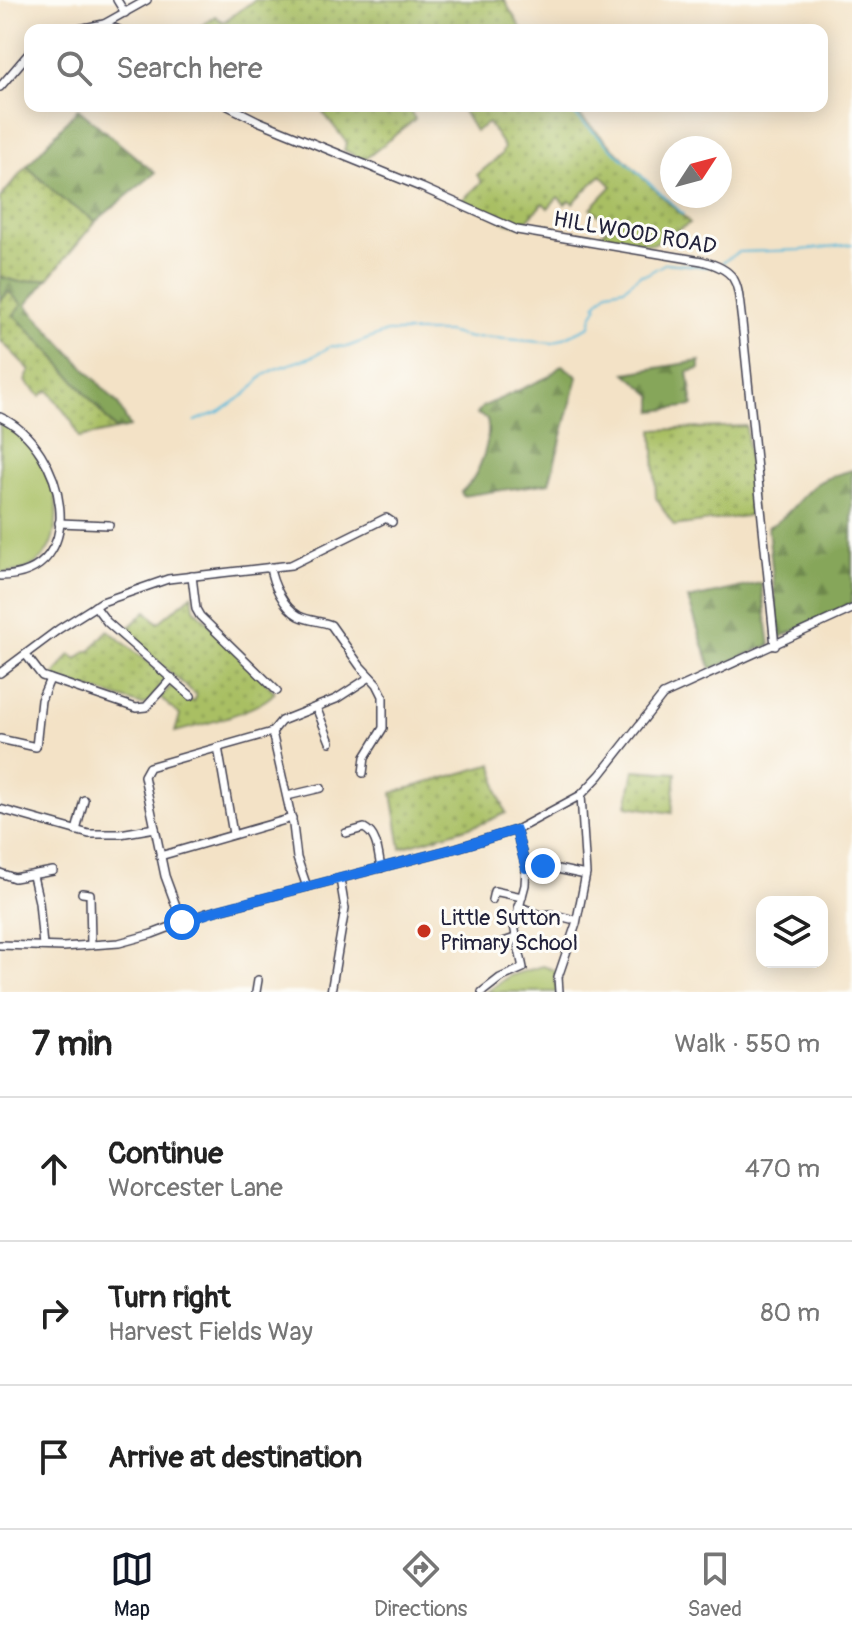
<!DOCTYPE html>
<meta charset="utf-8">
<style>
:root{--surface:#fff;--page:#f2f2f2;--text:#222;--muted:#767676;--line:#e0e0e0;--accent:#111827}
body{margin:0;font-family:Pangolin,sans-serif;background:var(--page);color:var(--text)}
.controls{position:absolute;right:24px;bottom:24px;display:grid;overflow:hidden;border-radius:16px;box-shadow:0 4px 20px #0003}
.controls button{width:72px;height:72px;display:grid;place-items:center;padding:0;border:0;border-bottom:2px solid var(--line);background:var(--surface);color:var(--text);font:40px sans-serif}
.compass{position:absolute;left:660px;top:136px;width:72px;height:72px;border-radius:50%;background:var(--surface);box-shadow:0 4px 20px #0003;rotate:54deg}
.stop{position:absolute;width:24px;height:24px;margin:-18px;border:6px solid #1a73e8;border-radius:50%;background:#fff}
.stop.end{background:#1a73e8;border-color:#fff;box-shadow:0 2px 8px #0008}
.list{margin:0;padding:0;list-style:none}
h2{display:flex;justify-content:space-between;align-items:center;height:104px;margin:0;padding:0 32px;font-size:34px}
h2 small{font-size:26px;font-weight:400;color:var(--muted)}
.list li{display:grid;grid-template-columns:52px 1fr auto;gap:24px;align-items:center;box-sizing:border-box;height:144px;padding:0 32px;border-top:2px solid var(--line)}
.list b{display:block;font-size:30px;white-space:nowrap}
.list p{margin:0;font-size:26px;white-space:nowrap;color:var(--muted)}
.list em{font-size:26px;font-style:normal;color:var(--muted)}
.icon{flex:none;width:44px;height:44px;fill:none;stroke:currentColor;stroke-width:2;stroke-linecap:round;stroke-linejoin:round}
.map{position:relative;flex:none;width:852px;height:992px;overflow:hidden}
.search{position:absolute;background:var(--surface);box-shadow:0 4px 20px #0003;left:24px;right:24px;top:24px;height:88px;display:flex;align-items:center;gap:20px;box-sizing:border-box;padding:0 28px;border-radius:16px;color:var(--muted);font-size:30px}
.sheet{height:536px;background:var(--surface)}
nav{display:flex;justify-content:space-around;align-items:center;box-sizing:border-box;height:112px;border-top:2px solid var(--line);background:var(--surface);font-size:22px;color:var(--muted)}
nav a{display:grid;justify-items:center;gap:4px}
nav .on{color:var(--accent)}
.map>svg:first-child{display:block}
.grass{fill:url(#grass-dots);stroke:#667050;stroke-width:2}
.forest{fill:url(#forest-firs);stroke:#54644a;stroke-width:2}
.park{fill:#a9bf64;stroke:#667050;stroke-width:2}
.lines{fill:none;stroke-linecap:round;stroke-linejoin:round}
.stream{stroke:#5cb9da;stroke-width:2}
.minor-casing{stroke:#413f50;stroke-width:10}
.minor{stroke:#fff;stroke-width:7}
.route{stroke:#1a73e8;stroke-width:10}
.poi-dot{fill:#c8321e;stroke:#fdfcf7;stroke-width:3}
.labels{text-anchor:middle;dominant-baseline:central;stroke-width:6;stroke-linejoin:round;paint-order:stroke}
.street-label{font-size:22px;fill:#22223b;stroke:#fdfcf7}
.poi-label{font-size:22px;fill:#22223b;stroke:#fdfcf7;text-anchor:start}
</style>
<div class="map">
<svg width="852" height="992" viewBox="0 0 852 992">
<defs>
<pattern id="grass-dots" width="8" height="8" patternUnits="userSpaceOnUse" patternTransform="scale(2)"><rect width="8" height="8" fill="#a9bf64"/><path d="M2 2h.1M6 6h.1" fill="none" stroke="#899b54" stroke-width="1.8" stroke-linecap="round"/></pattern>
<pattern id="forest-firs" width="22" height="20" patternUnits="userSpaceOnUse" patternTransform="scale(2)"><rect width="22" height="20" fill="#86a65a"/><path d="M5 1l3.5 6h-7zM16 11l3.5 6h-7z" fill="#6d874c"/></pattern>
</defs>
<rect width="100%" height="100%" fill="#fdfcf7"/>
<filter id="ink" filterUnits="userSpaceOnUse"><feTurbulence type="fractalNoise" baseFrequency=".0125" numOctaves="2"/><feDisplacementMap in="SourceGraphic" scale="16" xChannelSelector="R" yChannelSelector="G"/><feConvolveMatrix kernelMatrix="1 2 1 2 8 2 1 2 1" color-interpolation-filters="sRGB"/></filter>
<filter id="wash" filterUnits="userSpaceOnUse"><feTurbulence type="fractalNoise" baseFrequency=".006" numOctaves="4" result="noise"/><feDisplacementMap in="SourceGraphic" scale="32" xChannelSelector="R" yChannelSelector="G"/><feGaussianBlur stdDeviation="1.8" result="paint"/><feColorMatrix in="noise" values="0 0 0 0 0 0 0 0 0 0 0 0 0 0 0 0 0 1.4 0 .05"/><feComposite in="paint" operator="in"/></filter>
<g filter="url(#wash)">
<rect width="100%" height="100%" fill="#f3e2c6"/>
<g class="grass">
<path d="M255 0H504L522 30H196L215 16 223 22Z"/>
<path d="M318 106H407L415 119 364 160 344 150 347 143Z"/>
<path d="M460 106H570L690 223 653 244 600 236 609 225 591 208 612 186 601 175 573 203 569 200 565 204 558 197 548 208 543 203 522 226 505 222 462 200 482 182 477 175 501 155 504 147 488 123 475 131Z"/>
<path d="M27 166 63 200 96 221 48 279 20 282 0 277V198Z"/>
<path d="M9 291 23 305 15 315 54 356 116 430 79 438 72 422 48 390 40 396 25 381 30 370 0 340V301Z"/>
<path d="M746 426 754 515 674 526 656 498 653 430Z"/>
<path d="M192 595 194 608 275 692C262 710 199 726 175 732L180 715 160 698 170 687 176 686 185 694 186 701 188 699 194 702 196 695 124 632 146 611 158 623Z"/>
<path d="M108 630 166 677 149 702 142 705 53 677 70 654 77 659 86 651H90Z"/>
<path d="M493 764 498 792 506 813 483 823 401 848 392 793Z"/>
<path d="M634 770 676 773 672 813 627 806Z"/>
</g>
<g class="forest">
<path d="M78 109 155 173 96 221 63 200 27 166Z"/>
<path d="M0 277 20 282 48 279 26 305 118 404 130 427 116 430 54 356 14 315 22 304 9 292 0 301Z"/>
<path d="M700 361V369L688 372 693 406 653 411V396L626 373Z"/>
<path d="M562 365 578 377 549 483 463 496 461 492C479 478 492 440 487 419L477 414 482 407 548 377Z"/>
<path d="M852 470V603L779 638 768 527C788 518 798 498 816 484 826 477 840 474 852 470Z"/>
<path d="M761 583 770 645 711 669 688 599Z"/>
</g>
<g class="park">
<path d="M0 419C16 427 39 450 47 467 61 496 63 550 30 567 22 572 9 572 0 574Z"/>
<path d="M543 966 557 971 554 978 558 992H487L509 976Z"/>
</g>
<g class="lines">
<g class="stream">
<path d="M575 115 683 214"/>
<path d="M723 262 738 252 802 250 852 244"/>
<path d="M195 421 219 412 246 394 263 376 275 369 314 356 331 346 347 347 387 332H447L470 338 483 337 553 343 590 326 592 316 598 306 595 305 608 291 624 288 640 275 647 274 666 263 708 267"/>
</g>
</g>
</g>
<g filter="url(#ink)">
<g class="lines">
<g class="minor-casing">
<g id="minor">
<path d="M117 0 125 13"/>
<path d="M104 24 119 30"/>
<path d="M74 30 104 24 147 0"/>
<path d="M0 87 30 52"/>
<path d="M228 106 258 121 423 188 517 230 702 261C742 271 737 287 742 322L775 646"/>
<path d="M0 417C65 446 94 575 0 576"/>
<path d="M59 523 109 525"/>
<path d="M270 567C272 583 284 608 299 616 309 621 321 621 331 625L360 666 377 684 383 696V728L365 757 363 773"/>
<path d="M192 576 196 609 200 616 277 691"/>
<path d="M95 606 107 622 191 696"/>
<path d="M26 655 42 676 136 708 146 707 172 678"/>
<path d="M0 673 59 629 102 602 168 579 291 565 386 518 392 522"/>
<path d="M316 707 330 742"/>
<path d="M0 739 36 747 41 700 50 679"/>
<path d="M218 747 233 834"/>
<path d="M287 796 321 788"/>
<path d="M0 809 89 834H120L155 828"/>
<path d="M76 831 84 800"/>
<path d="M346 833 364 828C378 835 378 854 381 868"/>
<path d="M160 856 292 818"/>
<path d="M526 868 543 866 581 874"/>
<path d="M0 873 14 878 53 871"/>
<path d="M33 876 39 902 43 946"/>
<path d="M307 887 297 858 293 825 272 732 281 721 336 699 370 677"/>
<path d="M82 893 90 894 91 945"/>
<path d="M492 900 494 891 522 897"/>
<path d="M518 906 540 915 551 914 571 919"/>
<path d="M182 922 165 876 144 776 149 767 272 732"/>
<path d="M0 945 63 947 119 943 152 934 207 913 456 848 516 830 581 795 600 775 663 695 852 609"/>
<path d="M479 946H492L515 938"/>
<path d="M256 992 258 980"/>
<path d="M331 992 345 909 340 879"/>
<path d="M482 992 500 978 523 968 514 926 525 885 526 868 516 830"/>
<path d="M559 992 558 977 576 924 586 874 581 795"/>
</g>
</g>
<use href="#minor" class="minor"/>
</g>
</g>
<g class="lines" filter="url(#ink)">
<path class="route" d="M182 922 218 910 456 848 516 830 526 868 543 866"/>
</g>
<circle class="poi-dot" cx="424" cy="931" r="8"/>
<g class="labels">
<g class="street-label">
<text transform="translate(635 233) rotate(10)">HILLWOOD ROAD</text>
</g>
<g class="poi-label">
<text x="440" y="918">Little Sutton<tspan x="440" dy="25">Primary School</tspan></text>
</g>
</g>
</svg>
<div class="controls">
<button><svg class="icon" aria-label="layers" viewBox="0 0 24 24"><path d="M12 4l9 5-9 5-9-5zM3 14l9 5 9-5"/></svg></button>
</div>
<svg class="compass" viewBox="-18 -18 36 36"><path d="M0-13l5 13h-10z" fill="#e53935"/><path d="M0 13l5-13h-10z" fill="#767676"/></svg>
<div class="stop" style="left:182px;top:922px"></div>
<div class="stop end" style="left:543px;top:866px"></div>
<div class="search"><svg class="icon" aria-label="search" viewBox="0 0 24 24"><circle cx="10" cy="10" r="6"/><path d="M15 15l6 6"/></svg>Search here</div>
</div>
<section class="sheet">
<h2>7 min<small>Walk · 550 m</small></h2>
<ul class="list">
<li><svg class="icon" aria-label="ahead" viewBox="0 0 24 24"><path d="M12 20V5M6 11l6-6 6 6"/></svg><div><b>Continue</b><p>Worcester Lane</p></div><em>470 m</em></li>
<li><svg class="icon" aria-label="right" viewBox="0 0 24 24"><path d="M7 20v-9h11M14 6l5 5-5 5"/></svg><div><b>Turn right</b><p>Harvest Fields Way</p></div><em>80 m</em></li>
<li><svg class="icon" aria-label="arrive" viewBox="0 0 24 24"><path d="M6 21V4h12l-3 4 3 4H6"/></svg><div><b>Arrive at destination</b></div></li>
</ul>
</section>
<nav>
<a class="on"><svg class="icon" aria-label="map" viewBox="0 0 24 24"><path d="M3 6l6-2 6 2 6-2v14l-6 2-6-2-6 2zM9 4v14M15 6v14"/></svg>Map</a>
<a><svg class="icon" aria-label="directions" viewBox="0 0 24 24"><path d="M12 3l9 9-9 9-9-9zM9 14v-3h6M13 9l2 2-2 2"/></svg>Directions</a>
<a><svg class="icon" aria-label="saved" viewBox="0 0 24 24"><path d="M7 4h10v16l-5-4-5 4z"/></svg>Saved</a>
</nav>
